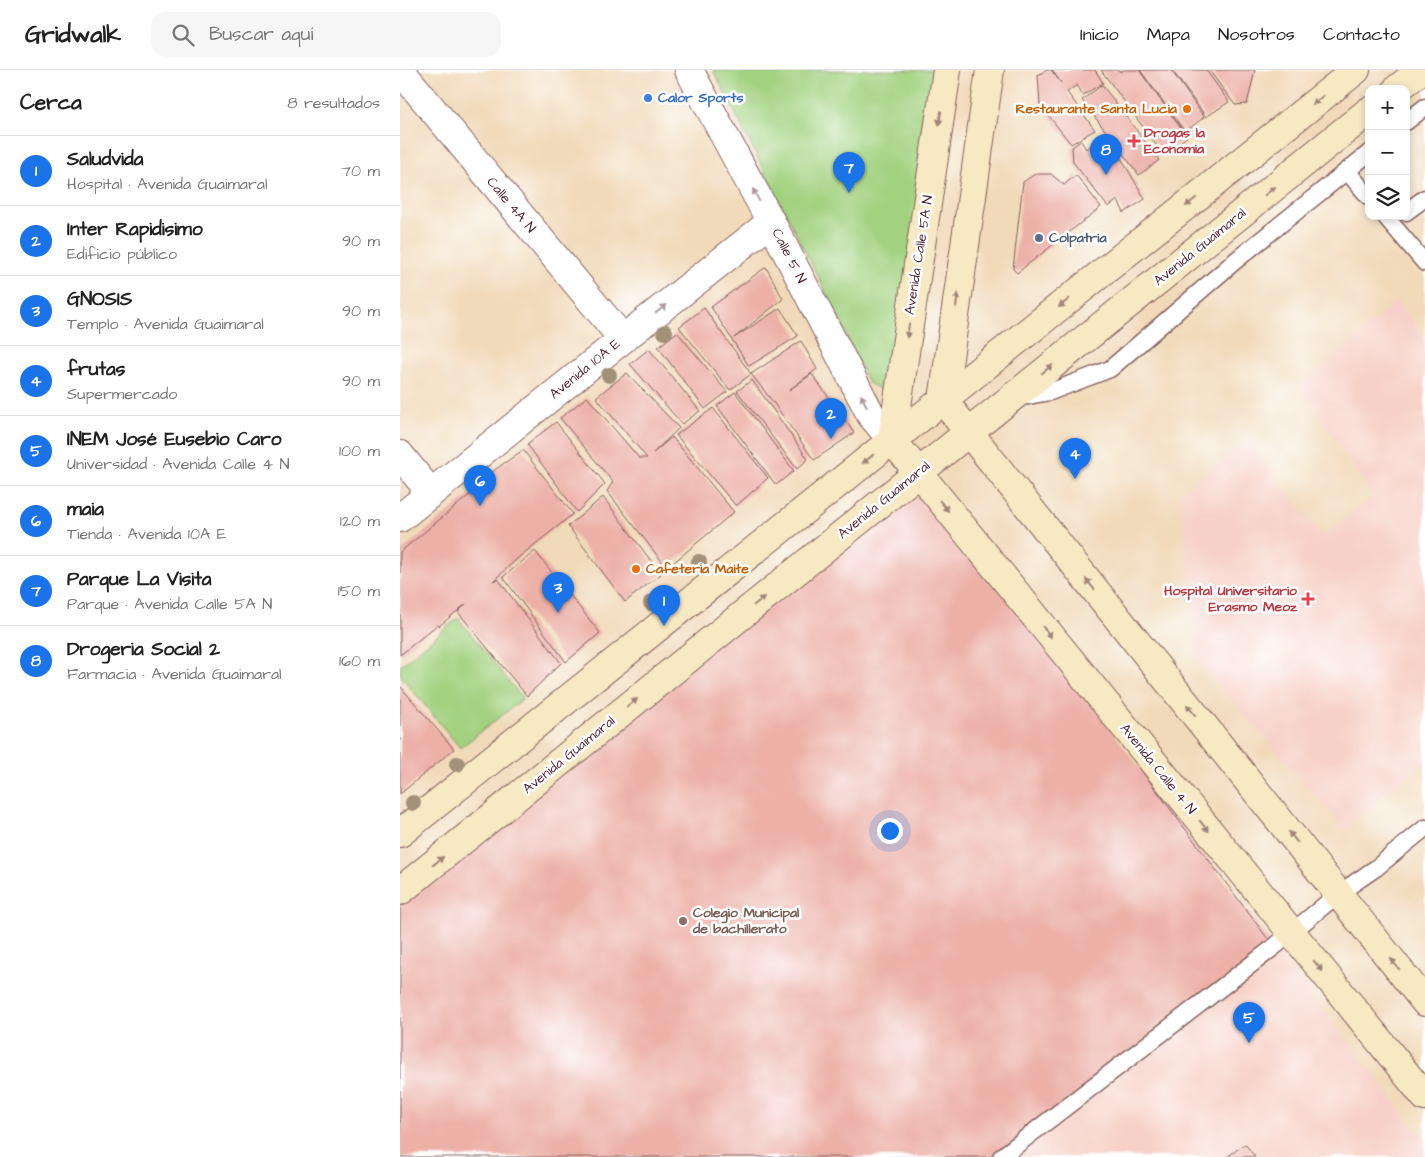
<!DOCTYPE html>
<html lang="es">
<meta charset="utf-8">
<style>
:root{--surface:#fff;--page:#f6f6f6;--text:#222;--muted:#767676;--line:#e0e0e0;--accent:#1a73e8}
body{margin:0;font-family:"Architects Daughter",sans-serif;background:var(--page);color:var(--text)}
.controls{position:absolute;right:15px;top:15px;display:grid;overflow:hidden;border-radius:10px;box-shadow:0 2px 8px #0003}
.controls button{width:45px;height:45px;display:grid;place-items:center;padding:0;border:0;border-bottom:1px solid var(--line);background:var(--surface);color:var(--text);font:25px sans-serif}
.you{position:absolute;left:489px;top:760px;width:18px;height:18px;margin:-12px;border:4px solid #fff;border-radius:50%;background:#1a73e8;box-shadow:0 0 0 8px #1a73e833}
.badge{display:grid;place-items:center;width:32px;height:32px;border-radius:50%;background:var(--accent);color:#fff;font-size:16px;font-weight:700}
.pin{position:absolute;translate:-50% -41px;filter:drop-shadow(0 1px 2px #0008)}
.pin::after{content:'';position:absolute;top:26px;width:18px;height:15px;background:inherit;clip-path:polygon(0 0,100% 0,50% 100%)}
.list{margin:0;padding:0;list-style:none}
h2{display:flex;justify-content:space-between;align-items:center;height:65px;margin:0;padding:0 20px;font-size:21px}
h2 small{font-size:16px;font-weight:400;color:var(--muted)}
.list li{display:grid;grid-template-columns:32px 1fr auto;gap:15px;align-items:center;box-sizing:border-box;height:70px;padding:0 20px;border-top:1px solid var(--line)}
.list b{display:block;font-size:19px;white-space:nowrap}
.list p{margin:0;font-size:16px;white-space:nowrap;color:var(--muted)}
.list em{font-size:16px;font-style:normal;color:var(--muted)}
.icon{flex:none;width:28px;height:28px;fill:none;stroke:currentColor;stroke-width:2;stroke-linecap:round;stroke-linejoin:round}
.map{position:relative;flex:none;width:1025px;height:1087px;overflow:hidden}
header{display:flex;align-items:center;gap:30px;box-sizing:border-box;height:70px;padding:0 25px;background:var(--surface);border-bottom:1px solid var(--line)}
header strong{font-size:24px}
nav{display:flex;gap:28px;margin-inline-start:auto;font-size:18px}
.search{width:350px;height:45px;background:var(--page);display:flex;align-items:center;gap:12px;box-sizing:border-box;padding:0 18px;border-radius:15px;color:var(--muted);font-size:19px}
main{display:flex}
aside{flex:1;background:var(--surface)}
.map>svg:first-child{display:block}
.built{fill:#f7d1c7}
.green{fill:#a2d17f;stroke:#767855}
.building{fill:#ecb0a7}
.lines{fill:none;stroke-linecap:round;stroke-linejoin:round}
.lane-casing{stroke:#84605d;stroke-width:19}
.street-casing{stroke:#84605d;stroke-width:30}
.secondary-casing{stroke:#84605d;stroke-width:30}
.lane{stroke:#fff;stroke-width:16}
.street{stroke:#fff;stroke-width:28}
.secondary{stroke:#f6e9c3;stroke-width:28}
.tree{fill:#a39079}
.oneway{fill:#a08477}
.oneway2{fill:#ae9aa0}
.shop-dot{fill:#3f7fe0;stroke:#fff;stroke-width:2}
.food-dot{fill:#e8710a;stroke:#fff;stroke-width:2}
.health-dot{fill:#e0444e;stroke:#fff;stroke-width:2}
.service-dot{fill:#5c6f8a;stroke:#fff;stroke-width:2}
.education-dot{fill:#8d6e63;stroke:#fff;stroke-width:2}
.labels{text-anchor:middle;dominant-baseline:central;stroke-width:5;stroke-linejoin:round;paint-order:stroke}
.shop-label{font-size:14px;font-weight:bold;fill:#366cbe;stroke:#fff;text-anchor:start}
.food-label{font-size:14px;font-weight:bold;fill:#c56008;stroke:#fff;text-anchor:end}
.health-label{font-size:14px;font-weight:bold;fill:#be3a42;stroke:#fff;text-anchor:start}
.street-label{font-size:14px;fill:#4a1f2b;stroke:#fff}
.service-label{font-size:14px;font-weight:bold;fill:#4e5e75;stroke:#fff;text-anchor:start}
.education-label{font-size:14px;font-weight:bold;fill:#785e54;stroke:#fff;text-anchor:start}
</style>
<header>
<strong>Gridwalk</strong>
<div class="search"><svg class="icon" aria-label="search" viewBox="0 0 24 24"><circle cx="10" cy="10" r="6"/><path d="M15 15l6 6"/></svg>Buscar aquí</div>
<nav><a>Inicio</a><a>Mapa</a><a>Nosotros</a><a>Contacto</a></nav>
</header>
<main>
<aside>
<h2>Cerca<small>8 resultados</small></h2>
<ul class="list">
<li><span class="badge">1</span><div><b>Saludvida</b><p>Hospital · Avenida Guaimaral</p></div><em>70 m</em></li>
<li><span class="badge">2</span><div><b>Inter Rapidisimo</b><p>Edificio público</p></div><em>90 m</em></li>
<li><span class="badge">3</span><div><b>GNOSIS</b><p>Templo · Avenida Guaimaral</p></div><em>90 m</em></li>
<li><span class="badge">4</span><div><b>frutas</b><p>Supermercado</p></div><em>90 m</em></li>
<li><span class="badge">5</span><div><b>INEM José Eusebio Caro</b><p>Universidad · Avenida Calle 4 N</p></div><em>100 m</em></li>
<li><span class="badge">6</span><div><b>maia</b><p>Tienda · Avenida 10A E</p></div><em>120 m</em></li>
<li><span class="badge">7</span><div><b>Parque La Visita</b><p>Parque · Avenida Calle 5A N</p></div><em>150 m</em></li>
<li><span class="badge">8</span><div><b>Drogeria Social 2</b><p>Farmacia · Avenida Guaimaral</p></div><em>160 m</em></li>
</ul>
</aside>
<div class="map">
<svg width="1025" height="1087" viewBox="0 0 1025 1087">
<rect width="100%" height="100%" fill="#fff"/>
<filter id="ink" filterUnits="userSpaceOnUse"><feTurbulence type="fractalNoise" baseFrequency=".02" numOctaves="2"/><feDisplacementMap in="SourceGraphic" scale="10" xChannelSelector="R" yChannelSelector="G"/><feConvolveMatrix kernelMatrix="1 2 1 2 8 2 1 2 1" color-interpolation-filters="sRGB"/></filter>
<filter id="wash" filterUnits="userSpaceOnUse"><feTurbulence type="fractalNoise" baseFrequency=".0096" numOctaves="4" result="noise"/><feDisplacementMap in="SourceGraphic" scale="20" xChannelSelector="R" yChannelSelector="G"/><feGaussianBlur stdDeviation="1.12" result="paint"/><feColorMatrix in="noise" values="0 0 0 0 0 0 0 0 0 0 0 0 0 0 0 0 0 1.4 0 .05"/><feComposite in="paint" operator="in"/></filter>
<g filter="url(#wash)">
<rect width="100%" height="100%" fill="#f1daba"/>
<g class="built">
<path d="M997 230 1025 268V692L944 759 799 592 780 424 847 370 922 466 973 427 900 317Z"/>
<path d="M874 877 1025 1070V1087H601Z"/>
</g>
<g class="green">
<path d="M313 0H539L494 326 468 313 438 246Z"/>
<path d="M58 548 123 629 60 678 0 605V596Z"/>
</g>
<g id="blocks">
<g class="building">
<path d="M647 0H651L661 13 652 0H695L703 13 683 25 677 15 667 22 695 60 671 74 640 35 638 5Z"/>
<path d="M701 0H719L720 2 723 0H739L787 67 763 84Z"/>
<path d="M740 0H771L804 47 785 62Z"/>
<path d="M772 0H806L829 32 806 47Z"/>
<path d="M809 0H855L847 34 835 35Z"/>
<path d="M702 15 759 90 739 105 682 30Z"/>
<path d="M681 71 686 79 697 71 704 81 712 75 724 93 745 129 724 143 718 130 708 137 673 92 672 77Z"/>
<path d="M635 104H651L664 115 676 105 701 137 617 203 613 199 623 112Z"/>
<path d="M366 197 383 229 334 268 380 238 398 266 349 296 311 237Z"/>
<path d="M304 238 351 304 401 271 417 299 389 320 412 304 454 363 414 390 373 332 351 304 330 320 279 257Z"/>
<path d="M277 262 327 322 305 339 258 277Z"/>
<path d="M249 279 300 341 282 354 230 294Z"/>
<path d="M227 303 279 358 253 383 272 367 334 442 267 498 207 421 213 412 160 348 187 327 239 388H247L196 327Z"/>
<path d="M352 310 408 389 397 399 337 321Z"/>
<path d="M335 322 394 401 376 415 317 336Z"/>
<path d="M313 338 368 408 336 436 276 365Z"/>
<path d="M156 352 205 414 177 442 127 374Z"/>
<path d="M123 380 173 444 118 488 93 511 98 509 161 593 127 626 58 542 66 534 39 556 37 555 0 585V482L67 427 96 399Z"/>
<path d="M518 403 874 877 599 1087H0V821Z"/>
<path d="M203 427 261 504 225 532 168 456Z"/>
<path d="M135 481 200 563 166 592 103 507Z"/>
<path d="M0 616 54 679 0 724Z"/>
<path d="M845 1074 855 1087H827Z"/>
</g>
</g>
</g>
<g filter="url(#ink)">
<use href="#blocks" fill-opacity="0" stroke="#84605d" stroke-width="1"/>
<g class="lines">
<g class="lane-casing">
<g id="lane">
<path d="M1006 52 1025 37"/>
<path d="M947 101 969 127"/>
<path d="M1006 142 1025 128"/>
<path d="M985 146 1025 193"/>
<path d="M617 328 650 322 710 299 835 191 969 83"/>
<path d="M601 1087 874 877 938 824 976 798 1025 758"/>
</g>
</g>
<g class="street-casing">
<g id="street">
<path d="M0 0 223 269"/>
<path d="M289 0 371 152 471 345 492 370"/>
<path d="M0 385 31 423"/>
<path d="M0 448 223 269 371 152"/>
</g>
</g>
<g class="secondary-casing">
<g id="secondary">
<path d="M547 0 492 370 1025 1027"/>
<path d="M590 0 543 330 1025 932"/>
<path d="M997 19 1021 0"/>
<path d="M0 763 956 0"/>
<path d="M0 821 518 403 969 41"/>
</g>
</g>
<use href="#lane" class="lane"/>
<use href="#street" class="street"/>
<use href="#secondary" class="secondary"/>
</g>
<g class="tree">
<circle cx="265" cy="262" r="8"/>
<circle cx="209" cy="305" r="8"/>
<circle cx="299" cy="492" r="8"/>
<circle cx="251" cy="533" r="8"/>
<circle cx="57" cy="694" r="8"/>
<circle cx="13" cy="733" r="8"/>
</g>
<defs><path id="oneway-solid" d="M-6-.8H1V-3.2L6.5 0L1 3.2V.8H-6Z" transform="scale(1.25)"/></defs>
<g class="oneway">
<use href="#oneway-solid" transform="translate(918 30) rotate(141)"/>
<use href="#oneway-solid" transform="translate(540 48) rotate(99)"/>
<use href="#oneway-solid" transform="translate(870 121) rotate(-39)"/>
<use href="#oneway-solid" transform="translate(791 132) rotate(141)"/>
<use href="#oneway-solid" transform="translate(557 230) rotate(-82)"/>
<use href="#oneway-solid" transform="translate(664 233) rotate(141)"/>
<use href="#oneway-solid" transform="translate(508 261) rotate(99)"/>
<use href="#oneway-solid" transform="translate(647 299) rotate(-39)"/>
<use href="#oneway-solid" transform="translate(468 389) rotate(141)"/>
<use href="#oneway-solid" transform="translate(544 436) rotate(51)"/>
<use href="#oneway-solid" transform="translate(690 514) rotate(-129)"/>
<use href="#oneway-solid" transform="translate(359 531) rotate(-39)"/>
<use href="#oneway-solid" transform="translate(647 562) rotate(51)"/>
<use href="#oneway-solid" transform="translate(232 633) rotate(-39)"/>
<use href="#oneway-solid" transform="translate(791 640) rotate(-129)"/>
<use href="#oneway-solid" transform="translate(804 756) rotate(51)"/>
<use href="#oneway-solid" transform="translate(893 767) rotate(-129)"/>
<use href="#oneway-solid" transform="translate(38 791) rotate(-39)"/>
<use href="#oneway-solid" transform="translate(995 894) rotate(-129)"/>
<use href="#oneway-solid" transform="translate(918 896) rotate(51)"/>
</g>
<g class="oneway2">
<use href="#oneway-solid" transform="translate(356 125) rotate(-118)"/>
<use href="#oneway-solid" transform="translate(261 239) rotate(-38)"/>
<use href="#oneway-solid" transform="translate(464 331) rotate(-117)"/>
</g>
</g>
<circle class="shop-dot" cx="248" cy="28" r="5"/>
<g class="food-dot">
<circle cx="787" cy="39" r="5"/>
<circle cx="236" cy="499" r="5"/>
</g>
<g class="health-dot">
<path d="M731.5 63.5h5v5h5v5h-5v5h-5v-5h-5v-5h5z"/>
<path d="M905.5 521.5h5v5h5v5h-5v5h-5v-5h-5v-5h5z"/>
</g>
<circle class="service-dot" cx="639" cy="168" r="5"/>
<circle class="education-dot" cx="283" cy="851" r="5"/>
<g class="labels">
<g class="shop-label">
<text x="258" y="28">Calor Sports</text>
</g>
<g class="food-label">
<text x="777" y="39">Restaurante Santa Lucia</text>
<text x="246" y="499" text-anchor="start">Cafeteria Maite</text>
</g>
<g class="health-label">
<text x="744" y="63">Drogas la<tspan x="744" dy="16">Economia</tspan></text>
<text x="897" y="521" text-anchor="end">Hospital Universitario<tspan x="897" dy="16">Erasmo Meoz</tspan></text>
</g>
<g class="street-label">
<text transform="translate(111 135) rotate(50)">Calle 4A N</text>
<text transform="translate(800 177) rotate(-39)">Avenida Guaimaral</text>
<text transform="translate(519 185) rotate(-81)">Avenida Calle 5A N</text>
<text transform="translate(389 186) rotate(63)">Calle 5 N</text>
<text transform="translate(185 299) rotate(-39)">Avenida 10A E</text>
<text transform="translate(484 430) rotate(-39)">Avenida Guaimaral</text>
<text transform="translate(169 685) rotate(-39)">Avenida Guaimaral</text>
<text transform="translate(758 699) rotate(51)">Avenida Calle 4 N</text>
</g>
<g class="service-label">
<text x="649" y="168">Colpatria</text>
</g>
<g class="education-label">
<text x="293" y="843">Colegio Municipal<tspan x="293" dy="16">de bachillerato</tspan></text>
</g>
</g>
</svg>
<div class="controls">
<button>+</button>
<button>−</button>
<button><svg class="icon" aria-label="layers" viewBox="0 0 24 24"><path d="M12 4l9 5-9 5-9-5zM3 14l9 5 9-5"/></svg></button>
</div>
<div class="you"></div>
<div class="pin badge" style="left:264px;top:556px">1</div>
<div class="pin badge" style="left:431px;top:369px">2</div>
<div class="pin badge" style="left:158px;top:543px">3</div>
<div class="pin badge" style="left:675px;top:409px">4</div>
<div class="pin badge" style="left:849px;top:973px">5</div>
<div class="pin badge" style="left:80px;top:436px">6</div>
<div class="pin badge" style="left:449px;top:123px">7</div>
<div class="pin badge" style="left:706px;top:105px">8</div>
</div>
</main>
